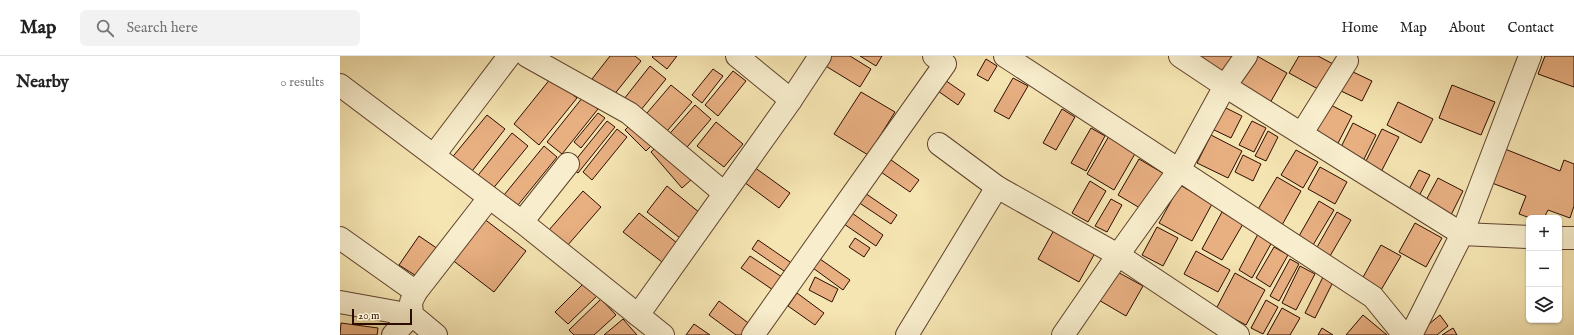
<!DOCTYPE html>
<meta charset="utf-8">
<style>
:root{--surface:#fff;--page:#f2f2f2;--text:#222;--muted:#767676;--line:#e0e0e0}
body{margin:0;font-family:"IM FELL English",serif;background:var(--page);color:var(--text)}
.controls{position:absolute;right:12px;bottom:12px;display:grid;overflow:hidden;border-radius:6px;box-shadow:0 1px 3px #0004}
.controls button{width:36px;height:36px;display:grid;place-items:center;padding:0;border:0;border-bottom:1px solid var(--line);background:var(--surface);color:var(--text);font:20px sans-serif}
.scale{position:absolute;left:12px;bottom:10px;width:60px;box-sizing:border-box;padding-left:4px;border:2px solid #2d0c00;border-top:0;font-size:11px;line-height:14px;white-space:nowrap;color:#2d0c00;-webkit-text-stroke:3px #f8eecd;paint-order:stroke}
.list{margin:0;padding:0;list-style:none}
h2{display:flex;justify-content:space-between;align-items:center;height:52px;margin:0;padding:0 16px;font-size:17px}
h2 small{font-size:13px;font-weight:400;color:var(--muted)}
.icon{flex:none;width:22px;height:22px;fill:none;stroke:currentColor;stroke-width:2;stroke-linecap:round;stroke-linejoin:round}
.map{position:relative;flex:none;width:1234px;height:279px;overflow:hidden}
header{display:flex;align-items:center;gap:24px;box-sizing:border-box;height:56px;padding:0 20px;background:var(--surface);border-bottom:1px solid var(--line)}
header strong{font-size:19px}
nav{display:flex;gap:22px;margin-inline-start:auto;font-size:14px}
.search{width:280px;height:36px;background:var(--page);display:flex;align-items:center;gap:10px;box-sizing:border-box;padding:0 14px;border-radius:6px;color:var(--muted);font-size:15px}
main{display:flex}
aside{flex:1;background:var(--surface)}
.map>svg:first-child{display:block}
.building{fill:#e8af81;stroke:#2d0c00}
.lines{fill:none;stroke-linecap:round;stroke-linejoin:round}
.street-casing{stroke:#5f422c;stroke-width:24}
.street{stroke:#f8eecd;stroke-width:22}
</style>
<header>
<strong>Map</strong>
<div class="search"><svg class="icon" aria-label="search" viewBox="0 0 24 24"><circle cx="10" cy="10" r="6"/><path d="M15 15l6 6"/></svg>Search here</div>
<nav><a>Home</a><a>Map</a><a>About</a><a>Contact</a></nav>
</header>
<main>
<aside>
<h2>Nearby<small>0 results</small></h2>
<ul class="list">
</ul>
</aside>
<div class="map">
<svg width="1234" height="279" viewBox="0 0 1234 279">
<rect width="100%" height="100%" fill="#f5e5b2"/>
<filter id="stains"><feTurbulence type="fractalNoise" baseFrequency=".005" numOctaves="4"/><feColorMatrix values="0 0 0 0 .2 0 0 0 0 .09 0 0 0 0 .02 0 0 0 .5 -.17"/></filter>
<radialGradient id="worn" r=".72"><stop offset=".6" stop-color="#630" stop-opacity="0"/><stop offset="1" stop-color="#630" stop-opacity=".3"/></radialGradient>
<g class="building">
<path d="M270 0H295L301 5 273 40 252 23Z"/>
<path d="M313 0H337L327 13 312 1Z"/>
<path d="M490 0H510L531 13 520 31 484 9Z"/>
<path d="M520 0H542L536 10Z"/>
<path d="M853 0H892L882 17Z"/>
<path d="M915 0H917L947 17 930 47 898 29Z"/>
<path d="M959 0H978L993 8 978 33 949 17Z"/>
<path d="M1205 0H1234V31L1198 18Z"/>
<path d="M646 3 657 10 648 25 637 19Z"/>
<path d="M310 10 326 23 296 60 280 48Z"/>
<path d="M373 13 383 20 362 47 352 39Z"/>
<path d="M393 15 406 25 378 60 365 49Z"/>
<path d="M1011 15 1032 25 1022 45 1001 35Z"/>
<path d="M211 22 237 42 199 89 174 68Z"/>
<path d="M602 22 625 38 618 49 595 33Z"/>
<path d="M673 22 688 30 669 63 654 55Z"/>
<path d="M331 29 352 46 321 82 301 64Z"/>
<path d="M1112 29 1155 46 1141 79 1099 62Z"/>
<path d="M521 36 555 56 528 99 494 78Z"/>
<path d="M243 41 258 53 222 98 207 86Z"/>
<path d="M1058 46 1093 63 1081 87 1047 69Z"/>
<path d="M989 48 1012 60 996 91 973 79Z"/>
<path d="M355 49 371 63 342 97 325 83Z"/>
<path d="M884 51 902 60 891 82 872 73Z"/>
<path d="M722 53 735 61 716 94 703 87Z"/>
<path d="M258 57 265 62 241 92 234 86Z"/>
<path d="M147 59 165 73 129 119 110 104Z"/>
<path d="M295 64 316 85 306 95 285 74Z"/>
<path d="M267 65 275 71 238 117 230 111Z"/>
<path d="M912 65 926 72 914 96 899 89Z"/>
<path d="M376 66 403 88 384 111 357 90Z"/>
<path d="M1013 67 1036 79 1023 105 1000 93Z"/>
<path d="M751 72 765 80 746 115 731 107Z"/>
<path d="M277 73 287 81 252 124 243 116Z"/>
<path d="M1042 73 1059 81 1041 116 1025 107Z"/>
<path d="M928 75 938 81 926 105 915 100Z"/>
<path d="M172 77 188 90 151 135 135 123Z"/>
<path d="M871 79 902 95 888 122 857 107Z"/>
<path d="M769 80 796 96 774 134 747 118Z"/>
<path d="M320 87 352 123 342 132 311 96Z"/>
<path d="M204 90 217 101 178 149 164 139Z"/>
<path d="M1165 93 1220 115 1224 104 1234 108V150L1230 162 1208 154 1204 162H1190L1179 158 1186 140 1152 127Z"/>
<path d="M956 94 978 106 963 132 941 119Z"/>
<path d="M903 99 921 108 913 125 895 116Z"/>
<path d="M547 101 579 124 570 136 538 114Z"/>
<path d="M799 103 826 119 805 155 778 139Z"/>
<path d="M414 111 450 137 439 152 404 126Z"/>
<path d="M980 111 1007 126 995 148 968 133Z"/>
<path d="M1079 114 1090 119 1078 142 1067 137Z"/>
<path d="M937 121 961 135 942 169 917 155Z"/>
<path d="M1098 122 1123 135 1110 161 1084 148Z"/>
<path d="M750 125 766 135 748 166 732 157Z"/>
<path d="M840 129 872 148 852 185 819 167Z"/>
<path d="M327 130 360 157 340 182 307 156Z"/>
<path d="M243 135 261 151 227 190 209 174Z"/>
<path d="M522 135 557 159 551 168 515 144Z"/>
<path d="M771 143 782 149 767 176 755 170Z"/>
<path d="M979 145 994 154 973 189 959 180Z"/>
<path d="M882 156 903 168 882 204 862 193Z"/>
<path d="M997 156 1011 164 990 200 976 193Z"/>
<path d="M299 157 337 187 322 206 283 176Z"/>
<path d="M512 157 543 179 536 190 504 168Z"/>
<path d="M143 162 186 195 154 236 111 203Z"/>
<path d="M1075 167 1102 182 1086 211 1059 196Z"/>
<path d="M817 171 838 182 823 210 802 199Z"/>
<path d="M714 174 755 197 739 226 698 203Z"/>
<path d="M918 178 932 186 912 222 899 214Z"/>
<path d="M79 180 98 193 81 223 59 209Z"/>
<path d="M515 182 530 192 524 201 509 191Z"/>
<path d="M418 184 453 208 447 217 412 193Z"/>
<path d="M1041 189 1061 200 1041 234 1022 223Z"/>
<path d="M934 191 948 199 930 231 916 222Z"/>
<path d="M856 195 890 214 878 236 844 218Z"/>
<path d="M410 200 442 221 433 234 401 212Z"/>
<path d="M480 203 510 224 503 234 473 212Z"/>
<path d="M950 203 959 208 939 245 930 240Z"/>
<path d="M960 210 975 218 956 254 942 247Z"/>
<path d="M774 214 803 230 786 260 757 243Z"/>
<path d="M895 217 925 234 906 269 876 253Z"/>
<path d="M475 221 498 233 492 246 469 234Z"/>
<path d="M983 221 993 226 975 262 965 257Z"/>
<path d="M245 226 258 239 228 268 215 256Z"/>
<path d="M457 237 484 257 475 269 448 250Z"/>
<path d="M261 243 276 259 254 279H234L229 274Z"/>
<path d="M926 244 938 251 923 278 911 272Z"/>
<path d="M379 245 411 269 403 279H396L369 259Z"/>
<path d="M942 252 960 262 950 279H927Z"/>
<path d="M1023 259 1047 279H1006Z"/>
<path d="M1100 259 1108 270 1097 279H1078L1077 278Z"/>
<path d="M283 263 297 279H264Z"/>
<path d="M1 267 38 272 37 279H0Z"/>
<path d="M354 268 370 279H346Z"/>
<path d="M982 272 993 279H978Z"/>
<path d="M1113 272 1117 279H1102Z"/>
</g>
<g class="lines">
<g class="street-casing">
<g id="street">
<path d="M187 0 289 57 384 137"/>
<path d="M397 0 451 44"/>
<path d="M665 0 1033 241 1064 279"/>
<path d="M840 0 885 30 1122 178 1189 181"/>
<path d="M0 29 182 166 323 279"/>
<path d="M962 77 1007 5"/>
<path d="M599 88 657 131 778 199 898 279"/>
<path d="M94 99 169 0"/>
<path d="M182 166 228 108"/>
<path d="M0 182 76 236"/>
<path d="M1219 182H1234"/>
<path d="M0 246 72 259"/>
<path d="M298 259 451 44 480 0"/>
<path d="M53 279 72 259"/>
<path d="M96 279 72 259 71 246 76 236 149 142"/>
<path d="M413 279 605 8 594 0"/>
<path d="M567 279 657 131"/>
<path d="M723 279 778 199 839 114 885 30 906 0"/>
<path d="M1071 279 1122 178 1190 0"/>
</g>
</g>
<use href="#street" class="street"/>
</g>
<rect width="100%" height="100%" filter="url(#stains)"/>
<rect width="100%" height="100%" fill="url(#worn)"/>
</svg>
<div class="controls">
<button>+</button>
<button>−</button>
<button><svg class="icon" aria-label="layers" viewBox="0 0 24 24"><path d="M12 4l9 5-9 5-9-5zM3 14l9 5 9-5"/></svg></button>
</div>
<div class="scale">20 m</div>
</div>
</main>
